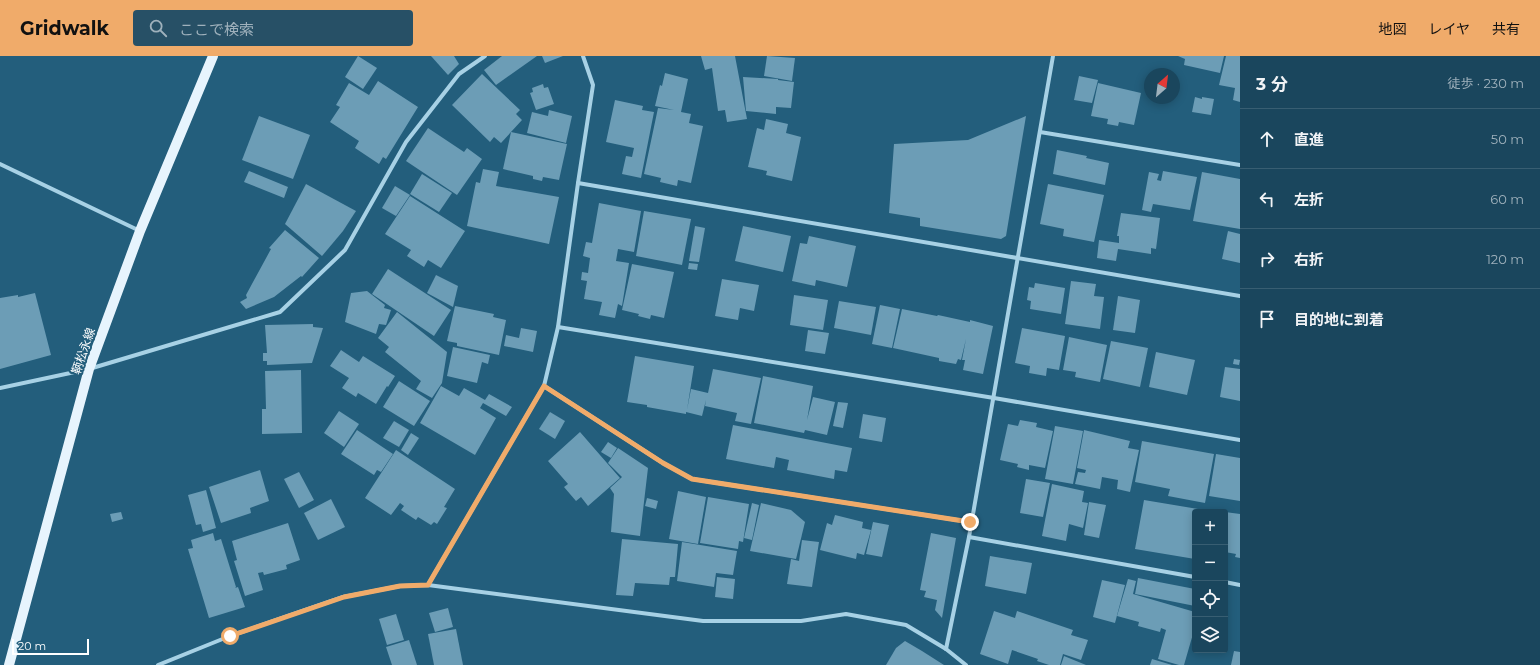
<!DOCTYPE html>
<html lang="ja">
<meta charset="utf-8">
<style>
:root{--surface:#1a465d;--page:#275066;--text:#f1f3f6;--muted:#9fb1bc;--line:#385e72;--accent:#f0ab6a}
body{margin:0;font-family:Montserrat,"Noto Sans JP",sans-serif;background:var(--page);color:var(--text)}
.controls{position:absolute;right:12px;bottom:12px;display:grid;overflow:hidden;border-radius:4px;box-shadow:0 2px 10px #0003}
.controls button{width:36px;height:36px;display:grid;place-items:center;padding:0;border:0;border-bottom:1px solid var(--line);background:var(--surface);color:var(--text);font:20px sans-serif}
.compass{position:absolute;left:1144px;top:12px;width:36px;height:36px;border-radius:50%;background:var(--surface);box-shadow:0 2px 10px #0003;rotate:28deg}
.scale{position:absolute;left:12px;bottom:10px;width:77px;box-sizing:border-box;padding-left:4px;border:2px solid #fff;border-top:0;font-size:11px;line-height:14px;white-space:nowrap;color:#fff;-webkit-text-stroke:3px #235e7c;paint-order:stroke}
.stop{position:absolute;width:12px;height:12px;margin:-9px;border:3px solid #f0ab6a;border-radius:50%;background:#fff}
.stop.end{background:#f0ab6a;border-color:#fff;box-shadow:0 1px 4px #0008}
.list{margin:0;padding:0;list-style:none}
h2{display:flex;justify-content:space-between;align-items:center;height:52px;margin:0;padding:0 16px;font-size:17px}
h2 small{font-size:13px;font-weight:400;color:var(--muted)}
.list li{display:grid;grid-template-columns:26px 1fr auto;gap:12px;align-items:center;box-sizing:border-box;height:60px;padding:0 16px;border-top:1px solid var(--line)}
.list b{display:block;font-size:15px;white-space:nowrap}
.list em{font-size:13px;font-style:normal;color:var(--muted)}
.icon{flex:none;width:22px;height:22px;fill:none;stroke:currentColor;stroke-width:2;stroke-linecap:round;stroke-linejoin:round}
.map{position:relative;flex:none;width:1240px;height:609px;overflow:hidden}
header{display:flex;align-items:center;gap:24px;box-sizing:border-box;height:56px;padding:0 20px;background:var(--accent);color:#111}
header strong{font-size:19px}
nav{display:flex;gap:22px;margin-inline-start:auto;font-size:14px}
.search{width:280px;height:36px;background:var(--page);display:flex;align-items:center;gap:10px;box-sizing:border-box;padding:0 14px;border-radius:4px;color:var(--muted);font-size:15px}
main{display:flex}
aside{flex:1;background:var(--surface)}
.map>svg:first-child{display:block}
.building{fill:#6c9db6}
.lines{fill:none;stroke-linecap:round;stroke-linejoin:round}
.minor{stroke:#a7d1e5;stroke-width:4}
.primary{stroke:#e7f4fd;stroke-width:10}
.route{stroke:#f0ab6a;stroke-width:5}
.labels{text-anchor:middle;dominant-baseline:central;stroke-width:4;stroke-linejoin:round;paint-order:stroke}
.street-label{font-size:12px;fill:#fff;stroke:#235e7c}
</style>
<header>
<strong>Gridwalk</strong>
<div class="search"><svg class="icon" aria-label="search" viewBox="0 0 24 24"><circle cx="10" cy="10" r="6"/><path d="M15 15l6 6"/></svg>ここで検索</div>
<nav><a>地図</a><a>レイヤ</a><a>共有</a></nav>
</header>
<main>
<div class="map">
<svg width="1240" height="609" viewBox="0 0 1240 609">
<rect width="100%" height="100%" fill="#235e7c"/>
<g class="building">
<path d="M358 0 377 12 363 33 345 21Z"/>
<path d="M431 0H454L459 8 448 19Z"/>
<path d="M502 0H537L496 29 484 14Z"/>
<path d="M542 0H563L545 7Z"/>
<path d="M701 0H735L747 63 727 66 725 54 718 55 712 12 705 14Z"/>
<path d="M767 0 795 2 792 25 764 20Z"/>
<path d="M1178 0H1224L1220 17 1184 9 1185 3Z"/>
<path d="M1226 0H1240V46L1233 44 1235 32 1219 29Z"/>
<path d="M665 17 688 23 681 56 691 58 689 67 703 70 691 127 678 124 677 130 660 126 661 122 644 118 658 52 674 54 655 50 660 29 662 30Z"/>
<path d="M482 18 520 54 516 58 522 64 501 87 494 81 490 86 452 49Z"/>
<path d="M1079 20 1098 24 1092 47 1074 44Z"/>
<path d="M743 21 778 23V24L794 26 791 52 776 51V58L746 55Z"/>
<path d="M378 25 418 51 386 103 383 101 379 108 355 92 359 85 330 66 340 51 336 49 349 27 369 39Z"/>
<path d="M1098 27 1141 37 1134 69 1119 66 1118 70 1107 68 1108 63 1091 60Z"/>
<path d="M543 28 544 32 548 31 554 48 536 54 530 37 533 36 532 32Z"/>
<path d="M1195 41 1202 43V41L1214 43 1211 59 1192 56Z"/>
<path d="M615 44 643 50 642 54 654 56 641 122 622 118 626 100 632 101 634 92 606 86Z"/>
<path d="M549 54 572 60 566 87 527 77 532 56 548 60Z"/>
<path d="M259 60 310 79 293 123 242 104Z"/>
<path d="M1026 60 1006 180 1001 183 920 170V162L889 157 894 88 968 84Z"/>
<path d="M766 63 788 68 786 77 801 81 792 125 766 119 767 115 748 111 757 72 764 74Z"/>
<path d="M428 72 464 96 467 92 482 103 457 139 406 105Z"/>
<path d="M511 76 567 88 559 124 543 121 542 125 533 123V120L503 113Z"/>
<path d="M1057 94 1087 100 1086 102 1109 107 1105 129 1053 118Z"/>
<path d="M483 113 499 116 496 130 559 141 549 188 467 170 476 126 480 127Z"/>
<path d="M249 115 288 131 284 142 244 126Z"/>
<path d="M1163 115 1197 121 1190 154 1153 148 1151 156 1142 154 1149 116 1159 118 1157 124 1161 125Z"/>
<path d="M1202 116 1240 123V173L1193 165Z"/>
<path d="M422 118 452 137 439 156 410 138Z"/>
<path d="M306 128 356 155 343 175 322 200 285 168Z"/>
<path d="M1048 128 1104 139 1094 186 1063 180 1064 173 1040 168Z"/>
<path d="M395 130 410 139 396 160 382 152Z"/>
<path d="M410 140 465 175 441 212 428 204 424 211 407 200 411 194 385 178Z"/>
<path d="M599 147 641 155 634 196 618 193 616 205 629 207 622 250 618 248 615 262 599 259 602 246 584 243 587 225 581 224 582 216 588 217 590 202 583 200 586 186 592 187Z"/>
<path d="M644 155 691 163 682 209 636 200Z"/>
<path d="M1121 157 1160 162 1156 193 1151 192V198L1118 193 1116 205 1097 202 1099 184 1119 187V180H1117Z"/>
<path d="M695 170 705 172 699 206 689 205Z"/>
<path d="M743 170 791 180 783 216 735 205Z"/>
<path d="M285 174 319 202 302 221 301 220 274 241 246 253 240 246 247 242 246 239 271 193 269 192Z"/>
<path d="M1228 175 1240 178V207L1222 203Z"/>
<path d="M809 180 856 190 847 231 816 224 815 230 792 225 800 187 807 188Z"/>
<path d="M689 207 698 208 697 214 688 213Z"/>
<path d="M632 208 674 216 664 262 651 259 650 263 638 260 639 258 622 254Z"/>
<path d="M388 213 451 254 434 280 372 238Z"/>
<path d="M436 219 458 230 453 251 427 237Z"/>
<path d="M722 223 759 229 754 255 740 252 738 264 715 260Z"/>
<path d="M1071 225 1096 228 1094 240 1104 241 1100 273 1065 268Z"/>
<path d="M1035 227 1065 232 1061 258 1030 253 1031 245 1027 244 1029 231 1034 232Z"/>
<path d="M367 235 385 249 384 252 391 254 386 269 379 268 376 278 345 266 351 237Z"/>
<path d="M35 237 51 299 0 313V242L18 239V241Z"/>
<path d="M794 239 828 244 823 274 790 269Z"/>
<path d="M1118 240 1140 244 1135 277 1113 274Z"/>
<path d="M839 245 876 251 871 279 834 272Z"/>
<path d="M880 249 900 253 892 292 872 288Z"/>
<path d="M455 250 494 258 493 261 506 264 499 299 457 290V287L447 285Z"/>
<path d="M902 253 937 260 938 259 970 266V264L993 270 983 318 963 314 965 304H962L966 283 961 304 958 303 956 308 939 305V302L893 292Z"/>
<path d="M397 256 447 296 442 327 432 342 416 333 421 325 385 296 389 291 378 282Z"/>
<path d="M313 268V271L323 272 312 307 267 309V305H263V297H267L265 269Z"/>
<path d="M521 272 537 275 533 296 504 290 506 279 519 282Z"/>
<path d="M1022 272 1065 280 1059 314 1047 312 1046 320 1029 317 1030 310 1015 307Z"/>
<path d="M808 274 829 277 825 298 805 295Z"/>
<path d="M1069 281 1107 289 1100 326 1075 321 1076 316 1063 314Z"/>
<path d="M1111 285 1148 292 1140 331 1103 323Z"/>
<path d="M453 291 490 299 488 308 482 306 477 327 447 320Z"/>
<path d="M341 294 359 306 363 300 395 320 388 331 387 330 376 348 358 337 356 341 342 332 349 322 330 310Z"/>
<path d="M1156 296 1195 304 1187 339 1149 331Z"/>
<path d="M635 300 694 310 687 354 691 333 708 337 713 313 761 322 751 368 735 365 737 357 705 350 706 344 702 360 686 356V358L647 351V349L627 346Z"/>
<path d="M1234 303 1240 304 1239 309 1233 308Z"/>
<path d="M1225 311 1240 313V345L1220 341Z"/>
<path d="M301 314 302 377 262 378V353H266L265 315Z"/>
<path d="M763 320 813 330 807 364 813 341 835 346 827 379 805 374 804 377 754 367Z"/>
<path d="M399 325 430 345 414 370 383 351Z"/>
<path d="M441 330 459 340 464 332 485 344 489 338 512 351 506 360 483 347 480 352 496 362 475 399 420 367Z"/>
<path d="M838 346 848 347 843 372 833 370Z"/>
<path d="M339 355 359 368 344 391 324 377Z"/>
<path d="M550 356 565 365 555 383 539 373Z"/>
<path d="M863 358 886 362 882 386 859 382Z"/>
<path d="M1020 364 1037 367 1036 371 1053 375 1045 412 1029 409V414L1017 411 1018 408 1000 404 1008 368 1018 370Z"/>
<path d="M394 365 409 374 399 391 383 382Z"/>
<path d="M733 369 852 392 847 416 835 414 834 423 787 414 789 404 776 401 774 412 726 403Z"/>
<path d="M1055 370 1083 375 1073 428 1045 423Z"/>
<path d="M357 374 393 398 381 416 377 414 374 419 341 398Z"/>
<path d="M1084 374 1130 385 1128 392 1139 394 1130 436 1117 433 1118 424 1102 421 1100 433 1075 428 1078 416 1085 417 1086 414 1077 412Z"/>
<path d="M580 376 620 422 588 450 581 441 576 445 564 431 568 428 548 405Z"/>
<path d="M411 377 419 382 408 399 401 394Z"/>
<path d="M1142 385 1214 398 1205 447 1168 440 1170 433 1135 426Z"/>
<path d="M608 386 617 392 611 402 601 396Z"/>
<path d="M618 392 648 412 640 480 611 476 614 438 610 432 622 421 608 407Z"/>
<path d="M396 394 455 433 444 451 447 452 437 468 434 466 431 469 418 461 416 464 401 454 404 450 400 447 391 459 365 442Z"/>
<path d="M1216 398 1240 402V445L1209 440Z"/>
<path d="M260 414 269 445 250 452 251 457 221 467 209 431Z"/>
<path d="M299 416 314 444 299 452 284 423Z"/>
<path d="M1026 423 1050 427 1043 461 1020 457Z"/>
<path d="M1052 428 1084 435 1082 446 1088 447 1083 472 1069 468 1066 485 1042 480Z"/>
<path d="M206 434 216 472 203 476 201 468 196 469 188 439Z"/>
<path d="M678 435 706 441 698 488 669 483Z"/>
<path d="M708 441 749 448 743 486 739 485 738 493 700 487Z"/>
<path d="M647 442 658 445 656 453 645 450Z"/>
<path d="M331 443 345 471 318 484 304 457Z"/>
<path d="M1144 444 1210 455V453L1223 456H1195V503L1135 493Z"/>
<path d="M1089 446 1106 449 1099 482 1084 479Z"/>
<path d="M752 447 759 449 752 484 744 482Z"/>
<path d="M761 447 791 454 805 466 796 503 750 495Z"/>
<path d="M121 456 123 463 112 466 110 458Z"/>
<path d="M1225 456 1240 458V502L1235 501 1236 498 1225 496Z"/>
<path d="M835 459 863 466 862 472 871 474 864 499 857 497 856 503 820 494 827 467 832 469Z"/>
<path d="M873 466 889 469 882 501 866 498Z"/>
<path d="M288 467 300 504 286 509 287 513 264 519 263 516 258 517 263 534 245 540 234 505 237 504 232 485Z"/>
<path d="M213 477 215 485 221 483 236 531 235 532 238 531 245 551 209 562 188 493 193 492 191 484Z"/>
<path d="M931 477 956 482 942 562 935 554 937 544 924 541 926 535 920 534Z"/>
<path d="M622 483 678 488 675 521H670L669 529 635 527 633 540 616 539Z"/>
<path d="M802 484 819 486 812 531 787 528 791 503 799 505Z"/>
<path d="M682 486 737 495 733 519 716 517 714 531 677 525Z"/>
<path d="M990 500 1032 507 1026 538 985 530Z"/>
<path d="M717 521 735 523 733 543 715 541Z"/>
<path d="M1138 522 1195 533V550L1135 538Z"/>
<path d="M1128 523 1136 525 1133 538 1195 556V571L1184 609H1179L1158 603 1166 574 1161 572 1160 576 1138 570 1139 566 1117 560Z"/>
<path d="M1102 524 1125 529 1115 567 1093 561Z"/>
<path d="M448 552 453 571 435 576 429 557Z"/>
<path d="M994 555 1015 562 1017 555 1073 574 1071 579 1088 584 1081 604 1063 598 1060 609H1049L1037 605 1038 603 1012 594 1008 608 980 598Z"/>
<path d="M396 558 404 584 387 589 379 563Z"/>
<path d="M456 573 463 609H434L428 578Z"/>
<path d="M409 584 417 609H392L386 591Z"/>
<path d="M905 585 922 595 944 609H886L896 592Z"/>
<path d="M1234 595 1240 596V609H1231Z"/>
<path d="M1064 600 1086 609H1061Z"/>
<path d="M1152 603 1172 609H1150Z"/>
</g>
<g class="lines">
<g class="minor">
<path d="M1040 76 1240 109"/>
<path d="M0 108 140 175"/>
<path d="M578 127 1240 240"/>
<path d="M558 271 994 342 1240 384"/>
<path d="M544 330 663 407 692 423 970 466"/>
<path d="M0 332 89 313 280 256 345 194 406 86 459 18 485 0"/>
<path d="M969 481 1195 521"/>
<path d="M1225 526 1240 529"/>
<path d="M428 529 544 330 558 271 578 127 593 29 583 0"/>
<path d="M946 593 969 481 1053 0"/>
<path d="M158 609 230 580 343 541 400 530 428 529 703 565H801L846 558 906 569 946 593 966 609"/>
</g>
<path class="primary" d="M9 609 89 313 140 175 213 0"/>
</g>
<g class="lines">
<path class="route" d="M230 580 344 541 400 530 428 529 544 330 663 407 692 423 970 466"/>
</g>
<g class="labels">
<g class="street-label">
<text transform="translate(83 295) rotate(-71)">鞆松永線</text>
</g>
</g>
</svg>
<div class="controls">
<button>+</button>
<button>−</button>
<button><svg class="icon" aria-label="locate" viewBox="0 0 24 24"><circle cx="12" cy="12" r="6"/><path d="M12 2v4M12 18v4M2 12h4M18 12h4"/></svg></button>
<button><svg class="icon" aria-label="layers" viewBox="0 0 24 24"><path d="M12 4l9 5-9 5-9-5zM3 14l9 5 9-5"/></svg></button>
</div>
<svg class="compass" viewBox="-18 -18 36 36"><path d="M0-13l5 13h-10z" fill="#e53935"/><path d="M0 13l5-13h-10z" fill="#9fb1bc"/></svg>
<div class="scale">20 m</div>
<div class="stop" style="left:230px;top:580px"></div>
<div class="stop end" style="left:970px;top:466px"></div>
</div>
<aside>
<h2>3 分<small>徒歩 · 230 m</small></h2>
<ul class="list">
<li><svg class="icon" aria-label="ahead" viewBox="0 0 24 24"><path d="M12 20V5M6 11l6-6 6 6"/></svg><div><b>直進</b></div><em>50 m</em></li>
<li><svg class="icon" aria-label="left" viewBox="0 0 24 24"><path d="M17 20v-9H6M10 6l-5 5 5 5"/></svg><div><b>左折</b></div><em>60 m</em></li>
<li><svg class="icon" aria-label="right" viewBox="0 0 24 24"><path d="M7 20v-9h11M14 6l5 5-5 5"/></svg><div><b>右折</b></div><em>120 m</em></li>
<li><svg class="icon" aria-label="arrive" viewBox="0 0 24 24"><path d="M6 21V4h12l-3 4 3 4H6"/></svg><div><b>目的地に到着</b></div></li>
</ul>
</aside>
</main>
